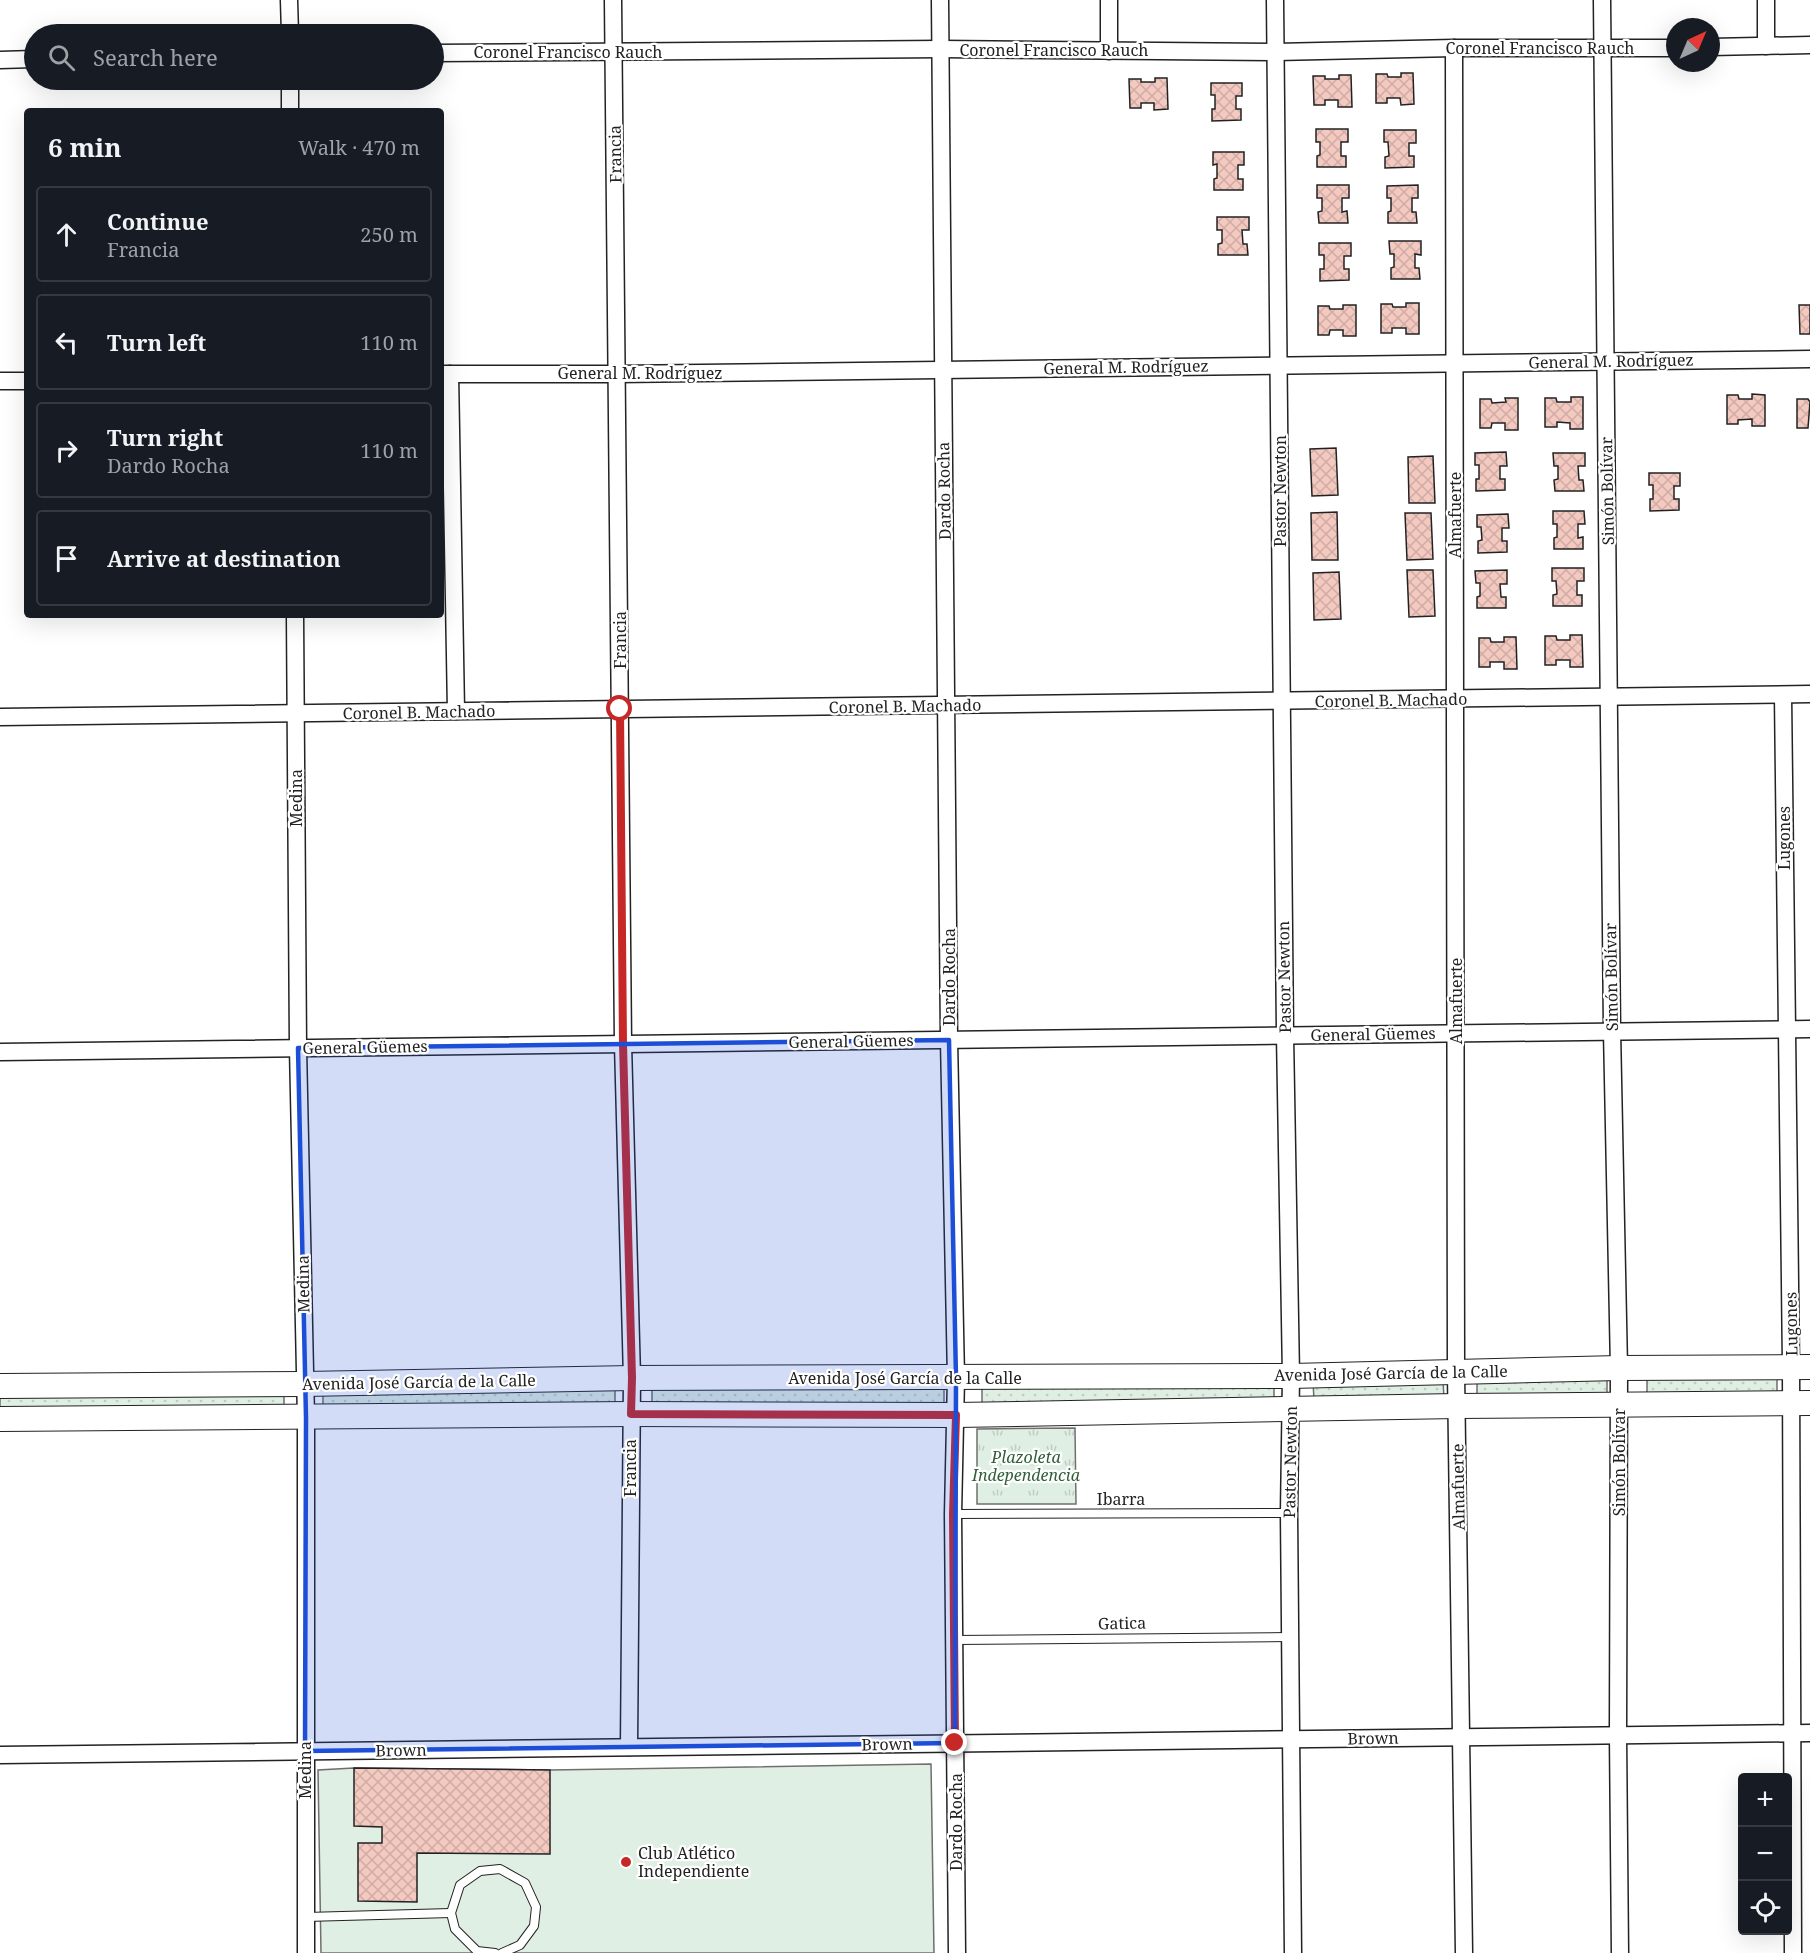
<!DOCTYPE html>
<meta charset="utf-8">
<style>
:root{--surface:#171b24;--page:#20242c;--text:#f1f3f6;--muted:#9ea1a6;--line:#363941}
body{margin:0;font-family:"Noto Serif",serif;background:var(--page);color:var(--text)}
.controls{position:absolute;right:18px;bottom:18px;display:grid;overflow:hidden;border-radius:6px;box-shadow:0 6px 24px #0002}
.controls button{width:54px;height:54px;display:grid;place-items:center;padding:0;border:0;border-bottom:2px solid var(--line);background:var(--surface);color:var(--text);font:30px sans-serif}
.compass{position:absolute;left:1666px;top:18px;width:54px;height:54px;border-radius:50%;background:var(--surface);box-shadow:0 6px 24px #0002;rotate:44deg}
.stop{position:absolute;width:18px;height:18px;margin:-14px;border:4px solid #c62828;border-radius:50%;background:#fff}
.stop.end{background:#c62828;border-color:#fff;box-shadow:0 2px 6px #0008}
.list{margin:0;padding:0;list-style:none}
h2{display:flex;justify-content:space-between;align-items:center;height:78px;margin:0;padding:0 24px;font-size:26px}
h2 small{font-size:20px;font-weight:400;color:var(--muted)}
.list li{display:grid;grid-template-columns:39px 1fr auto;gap:18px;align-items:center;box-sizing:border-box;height:96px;margin:0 12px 12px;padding:0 12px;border:2px solid var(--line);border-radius:6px}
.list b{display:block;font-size:22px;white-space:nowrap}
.list p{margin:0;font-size:20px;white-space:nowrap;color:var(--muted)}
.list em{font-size:20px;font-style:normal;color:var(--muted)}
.icon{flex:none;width:33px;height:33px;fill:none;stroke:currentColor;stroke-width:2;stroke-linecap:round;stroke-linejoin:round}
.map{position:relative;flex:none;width:1810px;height:1953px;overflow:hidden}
.search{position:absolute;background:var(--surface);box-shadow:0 6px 24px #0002;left:24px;top:24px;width:420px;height:66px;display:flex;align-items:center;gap:15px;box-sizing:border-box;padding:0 21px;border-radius:33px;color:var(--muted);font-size:22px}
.panel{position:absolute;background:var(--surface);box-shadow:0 6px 24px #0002;left:24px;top:108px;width:420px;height:510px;border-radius:6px}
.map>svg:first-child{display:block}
.grass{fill:url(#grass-dots);stroke:#6f6f6f;stroke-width:1.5}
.park{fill:url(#park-tufts);stroke:#6f6f6f;stroke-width:1.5}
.garden{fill:#e0efe3;stroke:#6f6f6f;stroke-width:1.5}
.building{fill:url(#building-cross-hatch);stroke:#222;stroke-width:1.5}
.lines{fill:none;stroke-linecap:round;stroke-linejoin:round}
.lane-casing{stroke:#222;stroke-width:10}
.street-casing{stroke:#222;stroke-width:19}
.secondary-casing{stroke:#222;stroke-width:26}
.lane{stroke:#fff;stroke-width:8}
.street{stroke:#fff;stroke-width:16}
.secondary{stroke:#fff;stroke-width:24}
.route{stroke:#c62828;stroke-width:8}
.marked{fill:#1d4ed8;fill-opacity:0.2;stroke:#1d4ed8;stroke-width:4.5;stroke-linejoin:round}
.poi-dot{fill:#c62828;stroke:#fff;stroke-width:2}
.labels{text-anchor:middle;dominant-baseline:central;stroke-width:4.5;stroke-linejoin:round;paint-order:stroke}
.street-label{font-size:16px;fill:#222;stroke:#fff}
.park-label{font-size:16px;font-style:italic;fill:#2f5e38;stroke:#fff}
.poi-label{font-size:16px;fill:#222;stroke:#fff;text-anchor:start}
</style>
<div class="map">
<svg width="1810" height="1953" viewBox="0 0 1810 1953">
<defs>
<pattern id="grass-dots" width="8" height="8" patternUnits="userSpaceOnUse" patternTransform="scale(1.5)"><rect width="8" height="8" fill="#e0efe3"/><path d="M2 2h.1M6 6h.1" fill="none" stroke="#c0cdc2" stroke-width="1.8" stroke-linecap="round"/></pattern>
<pattern id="park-tufts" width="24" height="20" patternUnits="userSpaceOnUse" patternTransform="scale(1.5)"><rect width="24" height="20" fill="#e0efe3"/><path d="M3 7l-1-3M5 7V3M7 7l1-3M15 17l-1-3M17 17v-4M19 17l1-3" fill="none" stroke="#c0cdc2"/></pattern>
<pattern id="building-cross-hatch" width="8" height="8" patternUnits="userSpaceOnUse" patternTransform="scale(1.5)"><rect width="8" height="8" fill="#f3c9c0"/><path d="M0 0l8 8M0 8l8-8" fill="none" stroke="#d0aca5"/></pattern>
</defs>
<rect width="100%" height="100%" fill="#fff"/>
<g class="grass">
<path d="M1777 1376V1394L1647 1396V1378Z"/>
<path d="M1607 1378V1396L1477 1398V1380Z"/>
<path d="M1443 1380 1444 1398 1314 1400 1313 1382Z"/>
<path d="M1274 1384V1402L982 1403V1385Z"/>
<path d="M615 1386V1403L323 1409V1391Z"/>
<path d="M944 1386V1404L652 1405V1387Z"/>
<path d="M284 1388V1407L0 1412V1394Z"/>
</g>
<path class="park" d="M1075 1428 1076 1504H977V1429Z"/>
<path class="garden" d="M931 1764 934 1953H321L318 1770 354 1768 550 1770Z"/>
<g class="building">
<path d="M1401 73H1413L1414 104 1401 105 1400 98H1387V103H1376V74H1387L1388 77H1401Z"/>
<path d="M1339 75H1351L1352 107H1338V100H1325V105H1314L1313 76H1325V79H1339Z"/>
<path d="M1155 78H1167L1168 109 1154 110V103H1141V108H1130L1129 79H1141V82H1155Z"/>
<path d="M1211 83H1242V96H1236V109H1241V120L1212 121V109H1215V95H1211Z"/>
<path d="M1316 129H1348V142H1341V156H1346V167H1317V156L1320 155V142H1316Z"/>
<path d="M1384 130H1416V143H1409V156H1414V167L1385 168V157L1389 156 1388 142H1384Z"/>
<path d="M1213 152H1244V165H1238V179H1243V190H1214V179L1217 178V164L1213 165Z"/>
<path d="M1317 185H1349V198H1342V212L1347 211 1348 223H1319L1318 212 1322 211V198H1317Z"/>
<path d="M1418 185V198H1412V212H1416L1417 223H1388V212L1391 211V198H1387V186Z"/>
<path d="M1217 217H1249V230H1242L1243 244H1247L1248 255H1218V244L1222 243V230H1217Z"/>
<path d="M1389 241H1421V255L1415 254V268H1419L1420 279H1391V268L1394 267V254H1390Z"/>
<path d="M1319 243H1351V256H1344V269H1349V280L1320 281V269H1324V255H1319Z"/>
<path d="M1406 303H1419V334H1406V328H1392V333H1381V304H1392L1393 307H1406Z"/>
<path d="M1343 305H1356V336H1343V330H1330L1329 335H1318V306H1329L1330 309H1343Z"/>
<path d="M1799 305H1810V334H1800Z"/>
<path d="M1752 394 1765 395V426H1752V419L1738 420V424H1727V395H1738L1739 399H1752Z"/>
<path d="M1571 397H1583V429H1570V423L1557 422V427H1545V398H1556L1557 402H1571Z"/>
<path d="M1505 398H1518V430H1505V423H1492L1491 428H1480V399H1491L1492 403 1506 402Z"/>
<path d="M1797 399H1808L1810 402 1808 428H1797Z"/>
<path d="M1336 448 1338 495 1312 496 1310 449Z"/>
<path d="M1506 452 1507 466H1500V479H1505V490L1476 491V479H1479V465H1475V453Z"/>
<path d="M1553 453H1585V466H1578L1579 480H1583L1584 491H1555L1554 480 1558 479V466H1554Z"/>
<path d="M1433 456 1435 503H1409L1408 457Z"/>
<path d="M1649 473H1680V486H1674V499H1679V510L1650 511V499H1653V485H1649Z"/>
<path d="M1553 511H1584L1585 524H1578V538L1583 537V549H1554V538L1557 537V524H1553Z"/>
<path d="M1337 512 1338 560H1312L1311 513Z"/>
<path d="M1405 513H1431L1433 559 1407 560Z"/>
<path d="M1508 514 1509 528H1502V541H1507V552L1478 553V541L1482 540 1481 527H1477V515Z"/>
<path d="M1552 568H1584V581H1577V595H1582V606H1553V595L1557 594 1556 581H1552Z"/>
<path d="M1407 570H1433L1435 616 1409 617Z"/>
<path d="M1507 570V584H1500L1501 597H1506V608H1477V597L1480 596V583H1476L1475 571Z"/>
<path d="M1339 572 1341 619 1314 620 1313 573Z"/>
<path d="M1570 635H1582L1583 667H1570V660H1556V665H1545V636H1556L1557 640H1570Z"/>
<path d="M1504 637H1516L1517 669H1504V662H1490V667H1479V638H1490L1491 642H1504Z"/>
<path d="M354 1768 550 1770V1854L417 1853V1902L358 1901V1843H382V1827L354 1826Z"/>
</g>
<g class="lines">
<g class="lane-casing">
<g id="lane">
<path d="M953 1514 1289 1513"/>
<path d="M954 1640 1290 1637"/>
<path d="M306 1917 451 1913"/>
<path d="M495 1953 477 1951 455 1929 451 1913 460 1885 480 1871 500 1869 525 1883 536 1907 534 1926 520 1945 502 1953"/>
</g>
</g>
<g class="street-casing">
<g id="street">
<path d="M289 0 290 34"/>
<path d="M613 0 623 1044 632 1378 629 1747"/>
<path d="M940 0 949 1040 956 1378 953 1514 957 1953"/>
<path d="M1109 0V51"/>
<path d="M1275 0 1285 1035 1291 1376 1289 1513 1293 1953"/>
<path d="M1602 0 1612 1031 1619 1368 1618 1735 1620 1953"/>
<path d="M1766 46V0"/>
<path d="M1711 47 1810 45"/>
<path d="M1454 48 1456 1373 1464 1953"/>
<path d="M434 53 941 49 1276 52 1454 48H1675"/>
<path d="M0 60 34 59"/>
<path d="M290 80V111"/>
<path d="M441 374H617L1810 359"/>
<path d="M450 374 456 711"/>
<path d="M0 381H27"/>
<path d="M295 615 298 1048 306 1418V1953"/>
<path d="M1783 695 1791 1367 1793 1953"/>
<path d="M0 717 1810 694"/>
<path d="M0 1052 1810 1029"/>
<path d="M0 1755 1810 1733"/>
</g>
</g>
<g class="secondary-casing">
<g id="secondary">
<path d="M0 1386 304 1384 632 1378 1291 1376 1619 1368 1810 1367"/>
<path d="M0 1419 631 1414 956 1415 1457 1406 1810 1403"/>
</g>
</g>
<use href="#lane" class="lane"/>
<use href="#street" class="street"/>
<use href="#secondary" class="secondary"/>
</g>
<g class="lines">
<path class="route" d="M620 709 623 1044 632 1378 631 1414 956 1415 953 1514 955 1743"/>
</g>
<path class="marked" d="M949 1040 956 1378 955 1743 305 1751 306 1418 298 1048Z"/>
<circle class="poi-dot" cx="626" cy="1862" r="6"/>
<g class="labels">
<g class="street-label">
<text x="1540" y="48">Coronel Francisco Rauch</text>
<text x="1054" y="50">Coronel Francisco Rauch</text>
<text x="568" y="52">Coronel Francisco Rauch</text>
<text transform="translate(615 154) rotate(-91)">Francia</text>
<text transform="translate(1611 361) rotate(-1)">General M. Rodríguez</text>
<text transform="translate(1126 367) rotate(-1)">General M. Rodríguez</text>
<text x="640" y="373">General M. Rodríguez</text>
<text transform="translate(944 491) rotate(-91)">Dardo Rocha</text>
<text transform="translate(1280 491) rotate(-90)">Pastor Newton</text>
<text transform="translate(1607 491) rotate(-91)">Simón Bolívar</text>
<text transform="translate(1455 515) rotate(-90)">Almafuerte</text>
<text transform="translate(620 640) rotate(-90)">Francia</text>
<text transform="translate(1391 700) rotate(-1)">Coronel B. Machado</text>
<text transform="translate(905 706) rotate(-1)">Coronel B. Machado</text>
<text transform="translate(419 712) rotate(-1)">Coronel B. Machado</text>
<text transform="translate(296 798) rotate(-90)">Medina</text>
<text transform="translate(1784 838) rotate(-90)">Lugones</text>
<text transform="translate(949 977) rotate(-90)">Dardo Rocha</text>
<text transform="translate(1284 977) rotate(-91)">Pastor Newton</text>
<text transform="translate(1611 977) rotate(-91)">Simón Bolívar</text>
<text transform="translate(1456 1001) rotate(-90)">Almafuerte</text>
<text transform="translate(1373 1034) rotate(-1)">General Güemes</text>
<text transform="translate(851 1041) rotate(-1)">General Güemes</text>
<text transform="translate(365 1047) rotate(-1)">General Güemes</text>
<text transform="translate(303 1284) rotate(-91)">Medina</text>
<text transform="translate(1791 1324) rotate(-91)">Lugones</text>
<text transform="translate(1391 1373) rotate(-1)">Avenida José García de la Calle</text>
<text x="905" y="1378">Avenida José García de la Calle</text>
<text transform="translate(419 1382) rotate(-1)">Avenida José García de la Calle</text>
<text transform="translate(1290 1462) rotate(-89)">Pastor Newton</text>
<text transform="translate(1619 1462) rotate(-90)">Simón Bolívar</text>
<text transform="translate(630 1468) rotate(-90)">Francia</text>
<text transform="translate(1458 1487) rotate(-91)">Almafuerte</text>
<text x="1121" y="1499">Ibarra</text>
<text transform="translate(1122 1623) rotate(-1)">Gatica</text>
<text transform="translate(1373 1738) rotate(-1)">Brown</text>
<text transform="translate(887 1744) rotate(-1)">Brown</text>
<text transform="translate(401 1750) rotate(-1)">Brown</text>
<text transform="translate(305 1770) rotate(-90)">Medina</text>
<text transform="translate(956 1822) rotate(-90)">Dardo Rocha</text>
</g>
<g class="park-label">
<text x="1026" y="1457">Plazoleta<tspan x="1026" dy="18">Independencia</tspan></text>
</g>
<g class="poi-label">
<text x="638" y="1853">Club Atlético<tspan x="638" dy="18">Independiente</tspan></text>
</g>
</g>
</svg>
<div class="controls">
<button>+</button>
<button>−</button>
<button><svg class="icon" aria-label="locate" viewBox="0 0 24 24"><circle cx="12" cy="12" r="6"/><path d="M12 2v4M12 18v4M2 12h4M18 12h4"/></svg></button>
</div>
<svg class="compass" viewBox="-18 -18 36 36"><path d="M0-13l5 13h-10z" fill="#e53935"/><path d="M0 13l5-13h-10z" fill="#9ea1a6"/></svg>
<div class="stop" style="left:620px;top:709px"></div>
<div class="stop end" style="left:955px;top:1743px"></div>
<div class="search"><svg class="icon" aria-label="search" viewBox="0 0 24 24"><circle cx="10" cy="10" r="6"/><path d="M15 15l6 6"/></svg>Search here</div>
<section class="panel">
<h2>6 min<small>Walk · 470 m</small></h2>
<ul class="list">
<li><svg class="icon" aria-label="ahead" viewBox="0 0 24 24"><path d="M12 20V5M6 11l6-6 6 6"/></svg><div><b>Continue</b><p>Francia</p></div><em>250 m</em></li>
<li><svg class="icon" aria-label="left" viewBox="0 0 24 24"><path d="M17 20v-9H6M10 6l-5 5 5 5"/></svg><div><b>Turn left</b></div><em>110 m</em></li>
<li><svg class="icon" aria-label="right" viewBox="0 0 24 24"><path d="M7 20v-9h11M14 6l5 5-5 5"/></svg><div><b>Turn right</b><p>Dardo Rocha</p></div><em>110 m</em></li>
<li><svg class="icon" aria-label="arrive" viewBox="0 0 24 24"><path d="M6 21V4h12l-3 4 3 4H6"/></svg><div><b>Arrive at destination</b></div></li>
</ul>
</section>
</div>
